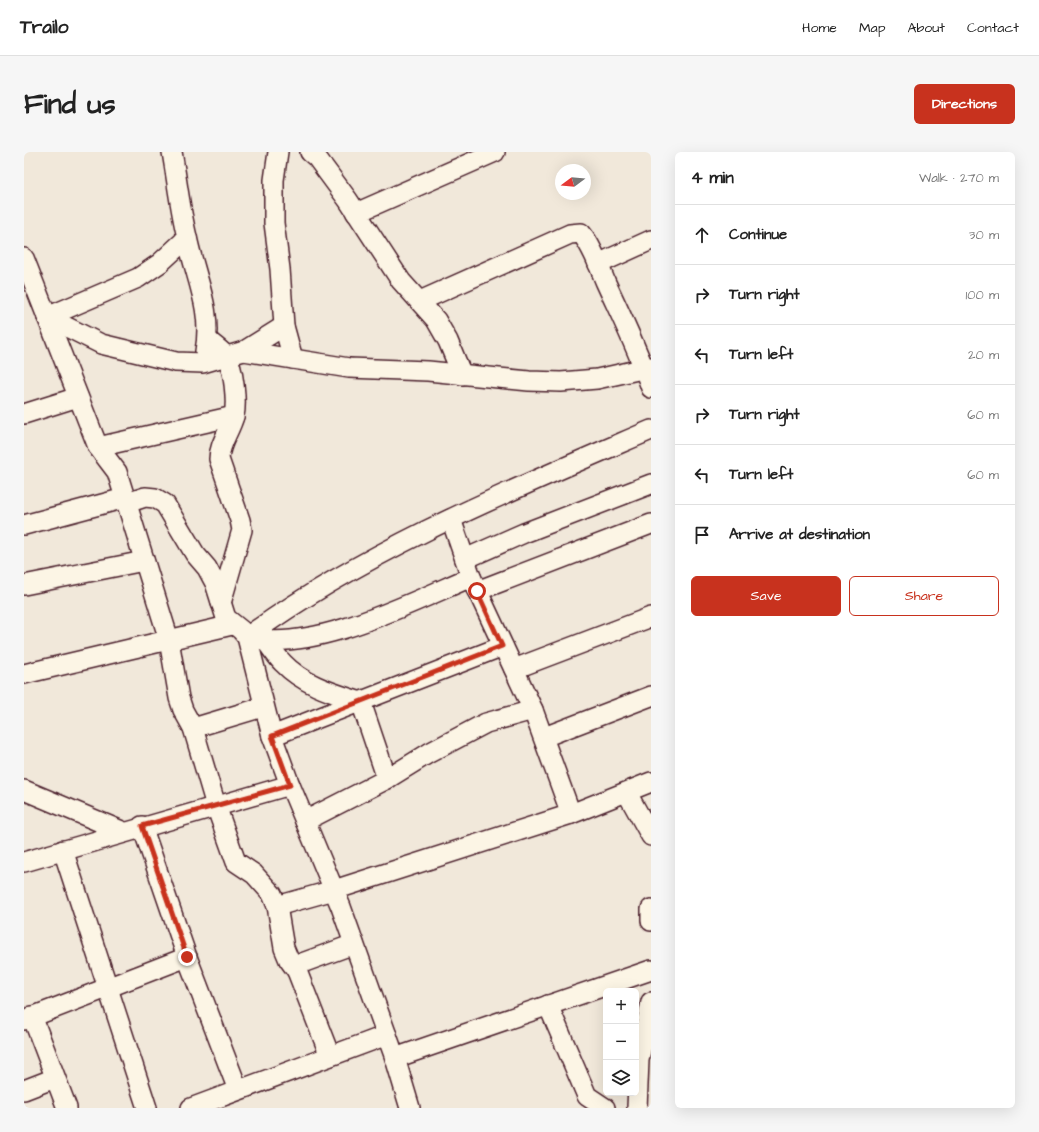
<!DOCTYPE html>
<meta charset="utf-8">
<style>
:root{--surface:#fff;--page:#f6f6f6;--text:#222;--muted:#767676;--line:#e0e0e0;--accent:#c8321e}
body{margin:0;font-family:"Architects Daughter",sans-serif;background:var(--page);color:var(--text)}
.controls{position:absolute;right:12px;bottom:12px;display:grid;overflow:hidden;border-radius:6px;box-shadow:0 4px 16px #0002}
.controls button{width:36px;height:36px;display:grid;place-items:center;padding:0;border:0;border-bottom:1px solid var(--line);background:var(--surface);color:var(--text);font:20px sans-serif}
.compass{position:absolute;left:531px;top:12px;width:36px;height:36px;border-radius:50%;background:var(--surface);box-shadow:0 4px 16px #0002;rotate:254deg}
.stop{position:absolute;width:12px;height:12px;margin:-9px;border:3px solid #c8321e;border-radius:50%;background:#fff}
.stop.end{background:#c8321e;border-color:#fff;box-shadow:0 1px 4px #0008}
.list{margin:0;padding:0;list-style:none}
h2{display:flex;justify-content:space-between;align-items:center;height:52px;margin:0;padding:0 16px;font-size:17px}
h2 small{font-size:13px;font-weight:400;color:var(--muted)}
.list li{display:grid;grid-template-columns:26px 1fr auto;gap:12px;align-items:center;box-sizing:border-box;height:60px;padding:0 16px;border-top:1px solid var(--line)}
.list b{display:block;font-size:15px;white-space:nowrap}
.list em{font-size:13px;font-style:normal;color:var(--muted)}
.actions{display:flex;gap:8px;padding:12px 16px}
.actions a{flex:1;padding:9px 0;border:1px solid var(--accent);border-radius:6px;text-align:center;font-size:14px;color:var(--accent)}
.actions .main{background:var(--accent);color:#fff}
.icon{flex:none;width:22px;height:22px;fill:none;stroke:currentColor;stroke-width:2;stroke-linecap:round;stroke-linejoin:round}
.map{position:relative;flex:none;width:627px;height:956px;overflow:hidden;border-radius:6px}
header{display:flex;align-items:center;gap:24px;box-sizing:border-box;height:56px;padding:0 20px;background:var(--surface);border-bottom:1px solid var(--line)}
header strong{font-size:19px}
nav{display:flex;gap:22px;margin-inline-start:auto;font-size:14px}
.intro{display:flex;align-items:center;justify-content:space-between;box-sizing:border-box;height:96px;padding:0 24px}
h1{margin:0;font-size:28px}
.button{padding:10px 18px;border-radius:6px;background:var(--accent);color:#fff;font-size:14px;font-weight:700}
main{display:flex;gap:24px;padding:0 24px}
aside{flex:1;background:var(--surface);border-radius:6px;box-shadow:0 4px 16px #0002}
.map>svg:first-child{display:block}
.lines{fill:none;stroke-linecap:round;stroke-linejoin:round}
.minor-casing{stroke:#4a1f2b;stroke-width:22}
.minor{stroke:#fcf5e5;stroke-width:19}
.route{stroke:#c8321e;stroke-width:5}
</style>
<header>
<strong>Trailo</strong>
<nav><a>Home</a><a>Map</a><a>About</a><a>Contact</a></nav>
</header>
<div class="intro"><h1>Find us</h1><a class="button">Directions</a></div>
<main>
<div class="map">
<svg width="627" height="956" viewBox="0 0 627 956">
<rect width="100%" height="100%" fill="#f1e8da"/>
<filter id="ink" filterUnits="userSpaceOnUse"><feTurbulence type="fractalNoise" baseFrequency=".025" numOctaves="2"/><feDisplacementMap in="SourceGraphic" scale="8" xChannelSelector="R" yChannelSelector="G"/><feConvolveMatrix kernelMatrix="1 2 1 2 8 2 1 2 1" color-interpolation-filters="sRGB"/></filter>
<g filter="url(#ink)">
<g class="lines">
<g class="minor-casing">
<g id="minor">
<path d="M148 0C153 28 156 57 163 85 171 125 189 158 181 199"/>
<path d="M254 0 250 28V71L256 117 260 174 269 207"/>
<path d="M286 0 293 6 324 48 377 129 412 168 424 189 438 223"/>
<path d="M332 61 471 0"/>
<path d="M0 106 74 295 93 320 145 488 155 546 159 558 169 576 192 654 212 710 230 722 248 742 253 754 260 796 265 808 273 819 306 904"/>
<path d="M574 112 627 88"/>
<path d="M396 149 546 82 557 81C569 95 575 115 582 131 598 166 615 200 627 236"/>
<path d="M23 165 77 192 152 210 179 211 220 199 260 174"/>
<path d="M23 165 114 126 136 111 163 86"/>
<path d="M183 187C189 193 197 198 202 204 210 216 213 250 210 264 206 279 195 292 195 307L216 368 218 378 197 451"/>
<path d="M220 199 325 216 404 219 505 229 537 230 573 227 627 215"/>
<path d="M0 262 54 245"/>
<path d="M74 295 210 264"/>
<path d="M103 351 121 345 131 346 141 352 171 402 183 416 191 431 202 466 217 478 223 485 248 584 266 633 317 755 371 906 386 956"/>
<path d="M427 367 447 425 509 558 547 662"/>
<path d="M0 373 101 346"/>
<path d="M441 407 500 381 627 332"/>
<path d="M0 433 120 409"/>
<path d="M453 439 627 372"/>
<path d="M223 485C343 397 490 337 627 278"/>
<path d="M223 485C286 503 388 450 447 425"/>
<path d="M242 489C247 496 253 505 259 511 280 533 309 541 337 550L363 627"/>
<path d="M490 517 627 465"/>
<path d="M0 522 208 473"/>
<path d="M169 576 239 555"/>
<path d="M248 584 479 494"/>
<path d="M520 585 627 544"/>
<path d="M0 638 100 680"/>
<path d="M603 641 627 684"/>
<path d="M281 669 363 627 405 601 462 571 509 558"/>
<path d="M118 674 163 805 214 938"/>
<path d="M39 698 123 956"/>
<path d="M0 710 266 633"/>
<path d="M253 754 310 738 547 662 627 630"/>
<path d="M627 757V769"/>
<path d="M273 819 274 814 278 811 330 792"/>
<path d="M524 853 563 944 581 956"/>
<path d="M8 864 43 956"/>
<path d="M0 868 163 805"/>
<path d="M371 906 627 818"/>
<path d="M0 938 31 926"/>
<path d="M167 956 363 883"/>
<path d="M613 956 615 908 627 850"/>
</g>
</g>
<use href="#minor" class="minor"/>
</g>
</g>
<g class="lines" filter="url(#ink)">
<path class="route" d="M163 805 118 674 266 633 248 584 478 494 453 439"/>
</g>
</svg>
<div class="controls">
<button>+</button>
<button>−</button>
<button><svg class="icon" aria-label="layers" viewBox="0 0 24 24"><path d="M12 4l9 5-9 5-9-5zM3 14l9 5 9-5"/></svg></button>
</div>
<svg class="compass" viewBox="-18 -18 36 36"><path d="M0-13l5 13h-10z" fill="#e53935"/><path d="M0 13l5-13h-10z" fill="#767676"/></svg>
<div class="stop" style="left:453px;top:439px"></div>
<div class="stop end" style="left:163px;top:805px"></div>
</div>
<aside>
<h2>4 min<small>Walk · 270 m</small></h2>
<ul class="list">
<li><svg class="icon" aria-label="ahead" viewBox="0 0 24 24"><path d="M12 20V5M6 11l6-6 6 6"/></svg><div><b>Continue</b></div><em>30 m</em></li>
<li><svg class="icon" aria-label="right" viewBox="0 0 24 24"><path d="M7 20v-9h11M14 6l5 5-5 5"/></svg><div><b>Turn right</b></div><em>100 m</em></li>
<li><svg class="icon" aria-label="left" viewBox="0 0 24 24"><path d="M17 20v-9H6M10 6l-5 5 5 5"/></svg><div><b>Turn left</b></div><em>20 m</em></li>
<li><svg class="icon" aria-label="right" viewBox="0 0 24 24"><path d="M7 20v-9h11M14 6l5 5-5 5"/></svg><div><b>Turn right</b></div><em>60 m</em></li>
<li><svg class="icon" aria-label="left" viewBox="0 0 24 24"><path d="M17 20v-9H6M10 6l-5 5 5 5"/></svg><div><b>Turn left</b></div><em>60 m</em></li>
<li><svg class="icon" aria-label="arrive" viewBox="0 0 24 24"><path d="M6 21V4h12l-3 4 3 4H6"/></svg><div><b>Arrive at destination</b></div></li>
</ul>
<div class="actions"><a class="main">Save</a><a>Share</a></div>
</aside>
</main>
